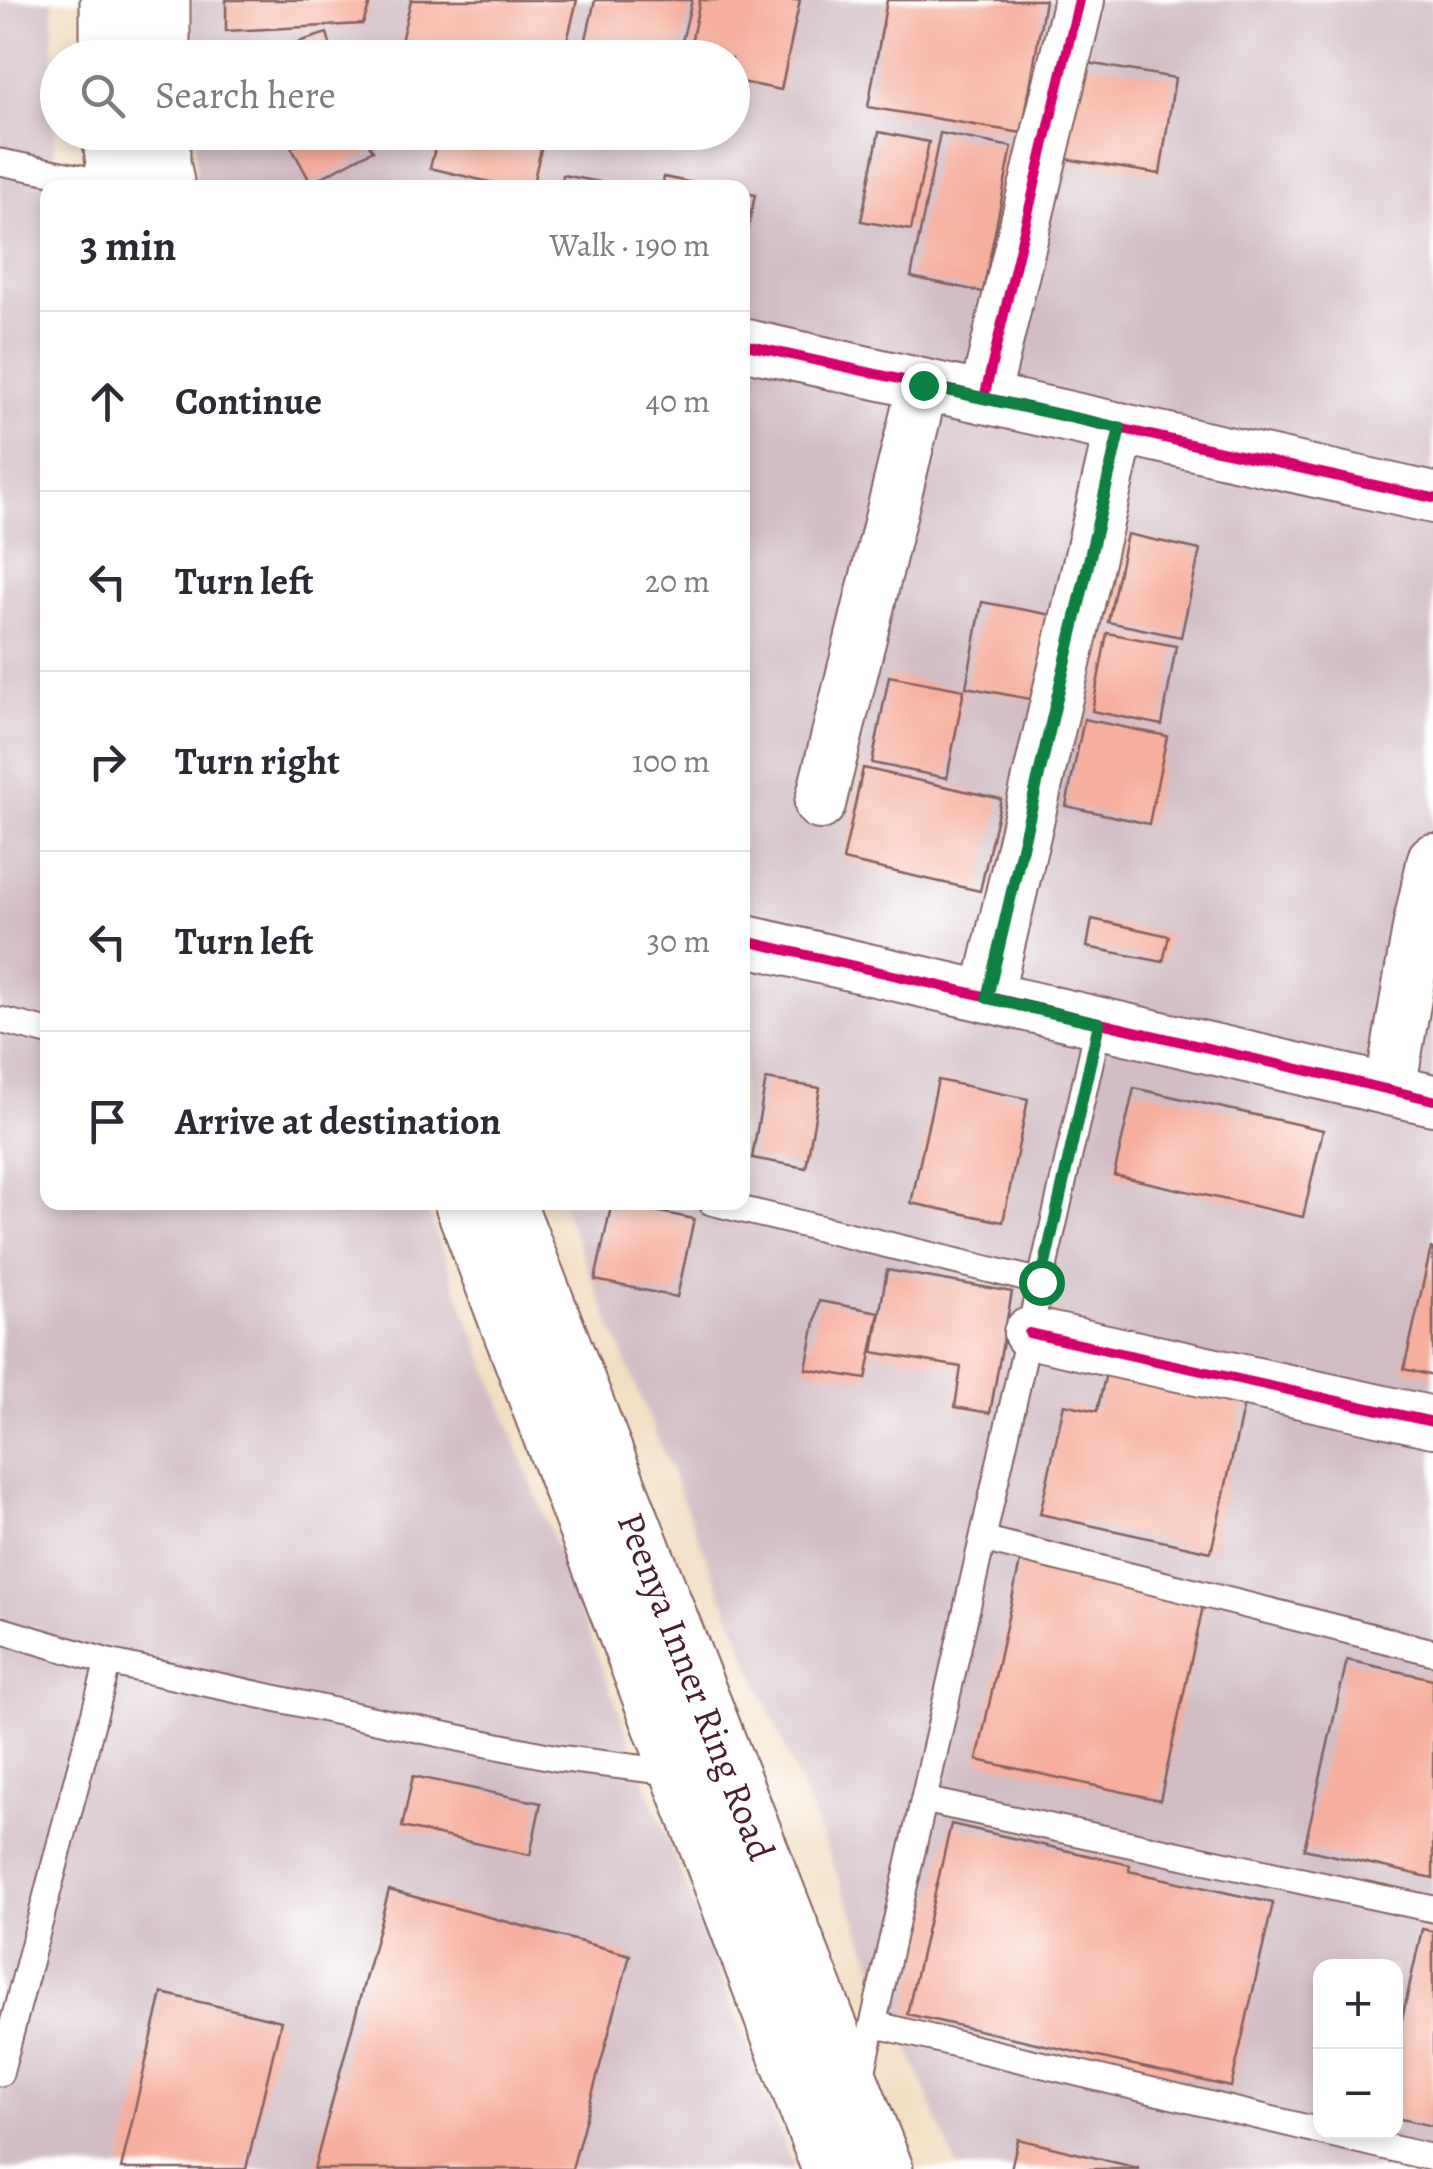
<!DOCTYPE html>
<meta charset="utf-8">
<style>
:root{--surface:#fff;--page:#f2f2f3;--text:#2b2b33;--muted:#7c7c81;--line:#e1e1e2}
body{margin:0;font-family:Alegreya,serif;background:var(--page);color:var(--text)}
.controls{position:absolute;right:30px;bottom:30px;display:grid;overflow:hidden;border-radius:20px;box-shadow:0 5px 15px #0003}
.controls button{width:90px;height:90px;display:grid;place-items:center;padding:0;border:0;border-bottom:2px solid var(--line);background:var(--surface);color:var(--text);font:50px sans-serif}
.stop{position:absolute;width:30px;height:30px;margin:-22px;border:8px solid #0b8043;border-radius:50%;background:#fff}
.stop.end{background:#0b8043;border-color:#fff;box-shadow:0 2px 10px #0008}
.list{margin:0;padding:0;list-style:none}
h2{display:flex;justify-content:space-between;align-items:center;height:130px;margin:0;padding:0 40px;font-size:42px}
h2 small{font-size:32px;font-weight:400;color:var(--muted)}
.list li{display:grid;grid-template-columns:65px 1fr auto;gap:30px;align-items:center;box-sizing:border-box;height:180px;padding:0 40px;border-top:2px solid var(--line)}
.list b{display:block;font-size:38px;white-space:nowrap}
.list em{font-size:32px;font-style:normal;color:var(--muted)}
.icon{flex:none;width:55px;height:55px;fill:none;stroke:currentColor;stroke-width:2;stroke-linecap:round;stroke-linejoin:round}
.map{position:relative;flex:none;width:1433px;height:2169px;overflow:hidden}
.search{position:absolute;background:var(--surface);box-shadow:0 5px 15px #0003;left:40px;top:40px;width:710px;height:110px;display:flex;align-items:center;gap:25px;box-sizing:border-box;padding:0 35px;border-radius:55px;color:var(--muted);font-size:38px}
.panel{position:absolute;background:var(--surface);box-shadow:0 5px 15px #0003;left:40px;top:180px;width:710px;height:1030px;border-radius:20px}
.map>svg:first-child{display:block}
.industrial{fill:#d2bdc5;fill-rule:evenodd}
.building{fill:#f5af9c}
.lines{fill:none;stroke-linecap:round;stroke-linejoin:round}
.service-casing{stroke:#856260;stroke-width:29}
.minor-casing{stroke:#856260;stroke-width:54}
.secondary-casing{stroke:#856260;stroke-width:59}
.service{stroke:#fff;stroke-width:25}
.minor{stroke:#fff;stroke-width:50}
.secondary{stroke:#fff;stroke-width:55}
.cycleway-casing{stroke:#fff;stroke-width:16}
.cycleway{stroke:#d6006c;stroke-width:10}
.route{stroke:#0b8043;stroke-width:12}
.labels{text-anchor:middle;dominant-baseline:central;stroke-width:8;stroke-linejoin:round;paint-order:stroke}
.street-label{font-size:38px;fill:#4a1f2b;stroke:#fff}
</style>
<div class="map">
<svg width="1433" height="2169" viewBox="0 0 1433 2169">
<rect width="100%" height="100%" fill="#fff"/>
<filter id="ink" filterUnits="userSpaceOnUse"><feTurbulence type="fractalNoise" baseFrequency=".01" numOctaves="2"/><feDisplacementMap in="SourceGraphic" scale="20" xChannelSelector="R" yChannelSelector="G"/><feConvolveMatrix kernelMatrix="1 2 1 2 8 2 1 2 1" color-interpolation-filters="sRGB"/></filter>
<filter id="wash" filterUnits="userSpaceOnUse"><feTurbulence type="fractalNoise" baseFrequency=".0048" numOctaves="4" result="noise"/><feDisplacementMap in="SourceGraphic" scale="40" xChannelSelector="R" yChannelSelector="G"/><feGaussianBlur stdDeviation="2.25" result="paint"/><feColorMatrix in="noise" values="0 0 0 0 0 0 0 0 0 0 0 0 0 0 0 0 0 1.4 0 .05"/><feComposite in="paint" operator="in"/></filter>
<g filter="url(#wash)">
<rect width="100%" height="100%" fill="#f3dec2"/>
<g class="industrial">
<path d="M0 0H53L55 187 48 188V1202L424 1203 794 2169H0Z"/>
<path d="M191 0H1433V2169H958L561 1203 742 1202V188L196 187 195 133 732 132V58L193 57ZM1320 1966H1396V2132H1320Z"/>
</g>
<g id="blocks">
<g class="building">
<path d="M226 0H371L363 24 226 31Z"/>
<path d="M411 0H577L563 58H397Z"/>
<path d="M595 0H692L678 58H609L583 52Z"/>
<path d="M700 0H800L781 90 732 80V58H688Z"/>
<path d="M887 0H1045L1022 133 868 107Z"/>
<path d="M327 33 334 58H251V57Z"/>
<path d="M1082 62 1175 78 1160 174 1066 159Z"/>
<path d="M283 132H359L373 150 311 183Z"/>
<path d="M395 132H545L532 188H515L430 168 436 144Z"/>
<path d="M879 132 929 142 911 230 861 221Z"/>
<path d="M940 133 1012 147 983 292 911 277Z"/>
<path d="M563 175 621 186V188H561Z"/>
<path d="M664 177 708 186V188H662Z"/>
<path d="M742 192 755 195 744 249H742Z"/>
<path d="M1127 534 1200 550 1181 637 1108 622Z"/>
<path d="M982 602 1052 615 1035 700 966 687Z"/>
<path d="M1107 633 1176 646 1162 725 1092 711Z"/>
<path d="M889 676 964 690 947 778 872 763Z"/>
<path d="M1084 719 1167 736 1149 824 1066 806Z"/>
<path d="M863 768 1001 799 980 891 843 860Z"/>
<path d="M1092 919 1169 936 1163 962 1087 947Z"/>
<path d="M766 1079 820 1088 806 1168 752 1158Z"/>
<path d="M938 1080 1028 1099 1003 1222 911 1203Z"/>
<path d="M1134 1088 1323 1130 1303 1217 1114 1175Z"/>
<path d="M612 1202 694 1219 677 1297 595 1280Z"/>
<path d="M1431 1248 1433 1249V1376L1404 1369Z"/>
<path d="M887 1270 1012 1292 990 1413 955 1407 961 1367 873 1352Z"/>
<path d="M819 1301 879 1312 866 1379 806 1369Z"/>
<path d="M1106 1373 1244 1404 1211 1552 1040 1514 1064 1404 1097 1411Z"/>
<path d="M1020 1562 1204 1602 1160 1800 977 1760Z"/>
<path d="M1347 1660 1433 1679V1878L1304 1849Z"/>
<path d="M413 1776 541 1803 530 1855 402 1827Z"/>
<path d="M951 1824 1130 1865 1129 1871 1273 1903 1231 2087 907 2014Z"/>
<path d="M389 1890 630 1955 572 2169H314Z"/>
<path d="M1422 1929 1433 1931V2126L1396 2118V2046Z"/>
<path d="M162 1993 281 2021 246 2169H121Z"/>
<path d="M1018 2139 1138 2168V2169H1011Z"/>
</g>
</g>
</g>
<g filter="url(#ink)">
<use href="#blocks" fill-opacity="0" stroke="#856260" stroke-width="2.5"/>
<g class="lines">
<g class="service-casing">
<g id="service">
<path d="M0 162 122 186"/>
<path d="M0 1020 48 1032"/>
<path d="M711 1202 1041 1282"/>
<path d="M983 1539 1433 1652"/>
<path d="M0 1630 108 1662 459 1738 557 1758 679 1773"/>
<path d="M924 1800 1433 1909"/>
<path d="M873 2024 1320 2131"/>
<path d="M0 2073 108 1662"/>
<path d="M860 2082 1099 1023"/>
<path d="M1323 2132 1433 2158"/>
</g>
</g>
<g class="minor-casing">
<g id="minor">
<path d="M742 344 1433 498"/>
<path d="M984 398 1079 0"/>
<path d="M820 804 923 385"/>
<path d="M742 940 1433 1100"/>
<path d="M987 997 1120 428"/>
<path d="M1390 1090 1419 923 1433 859"/>
<path d="M1029 1333 1433 1422"/>
</g>
</g>
<g class="secondary-casing">
<g id="secondary">
<path d="M108 0V58"/>
<path d="M162 0V58"/>
<path d="M110 132 117 188"/>
<path d="M162 132V162L167 188"/>
<path d="M462 1202 830 2169"/>
<path id="s1" d="M507 1202 885 2169"/>
</g>
</g>
<use href="#service" class="service"/>
<use href="#minor" class="minor"/>
<use href="#secondary" class="secondary"/>
<g class="cycleway-casing">
<g id="cycleway">
<path d="M742 344 1433 498"/>
<path d="M984 398 1079 0"/>
<path d="M742 940 1433 1100"/>
<path d="M1029 1333 1433 1422"/>
</g>
</g>
<use href="#cycleway" class="cycleway"/>
</g>
</g>
<g class="lines" filter="url(#ink)">
<path class="route" d="M923 385 1120 428 987 998 1099 1023 1041 1282"/>
</g>
<g class="labels">
<g class="street-label">
<text stroke="none"><textPath href="#s1" startOffset="520">Peenya Inner Ring Road</textPath></text>
</g>
</g>
</svg>
<div class="controls">
<button>+</button>
<button>−</button>
</div>
<div class="stop" style="left:1041px;top:1282px"></div>
<div class="stop end" style="left:923px;top:385px"></div>
<div class="search"><svg class="icon" aria-label="search" viewBox="0 0 24 24"><circle cx="10" cy="10" r="6"/><path d="M15 15l6 6"/></svg>Search here</div>
<section class="panel">
<h2>3 min<small>Walk · 190 m</small></h2>
<ul class="list">
<li><svg class="icon" aria-label="ahead" viewBox="0 0 24 24"><path d="M12 20V5M6 11l6-6 6 6"/></svg><div><b>Continue</b></div><em>40 m</em></li>
<li><svg class="icon" aria-label="left" viewBox="0 0 24 24"><path d="M17 20v-9H6M10 6l-5 5 5 5"/></svg><div><b>Turn left</b></div><em>20 m</em></li>
<li><svg class="icon" aria-label="right" viewBox="0 0 24 24"><path d="M7 20v-9h11M14 6l5 5-5 5"/></svg><div><b>Turn right</b></div><em>100 m</em></li>
<li><svg class="icon" aria-label="left" viewBox="0 0 24 24"><path d="M17 20v-9H6M10 6l-5 5 5 5"/></svg><div><b>Turn left</b></div><em>30 m</em></li>
<li><svg class="icon" aria-label="arrive" viewBox="0 0 24 24"><path d="M6 21V4h12l-3 4 3 4H6"/></svg><div><b>Arrive at destination</b></div></li>
</ul>
</section>
</div>
